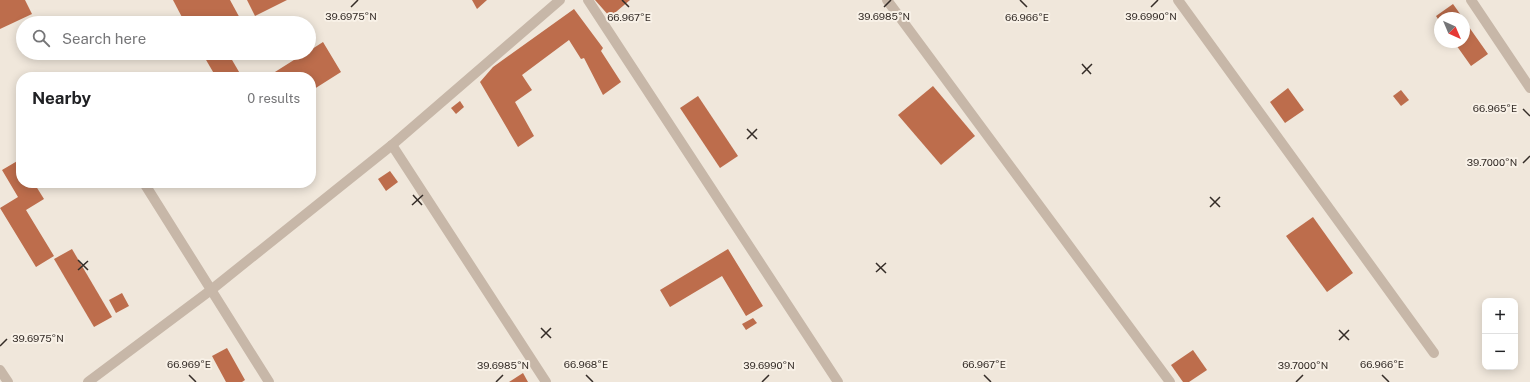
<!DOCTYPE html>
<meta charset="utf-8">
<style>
:root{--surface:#fff;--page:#f6f6f6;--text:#202124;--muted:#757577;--line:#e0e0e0}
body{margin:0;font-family:"Public Sans",sans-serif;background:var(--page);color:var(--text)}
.controls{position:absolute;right:12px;bottom:12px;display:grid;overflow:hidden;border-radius:8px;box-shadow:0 2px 10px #0003}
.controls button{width:36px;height:36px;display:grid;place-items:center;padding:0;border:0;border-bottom:1px solid var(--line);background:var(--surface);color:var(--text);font:20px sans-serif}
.compass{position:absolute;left:1434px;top:12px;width:36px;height:36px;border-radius:50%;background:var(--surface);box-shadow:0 2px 10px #0003;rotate:136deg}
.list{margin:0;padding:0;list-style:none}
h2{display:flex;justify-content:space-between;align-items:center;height:52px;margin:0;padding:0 16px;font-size:17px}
h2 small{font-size:13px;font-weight:400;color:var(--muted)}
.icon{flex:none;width:22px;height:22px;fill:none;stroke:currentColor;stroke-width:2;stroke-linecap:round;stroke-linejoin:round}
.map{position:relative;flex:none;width:1530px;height:382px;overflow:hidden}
.search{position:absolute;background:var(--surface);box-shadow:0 2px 10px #0003;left:16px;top:16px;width:300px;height:44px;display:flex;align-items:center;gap:10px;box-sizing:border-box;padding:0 14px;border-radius:22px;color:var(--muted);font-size:15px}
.panel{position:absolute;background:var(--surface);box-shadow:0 2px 10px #0003;left:16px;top:72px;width:300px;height:116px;border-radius:16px}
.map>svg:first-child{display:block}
.building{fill:#bd6d4c}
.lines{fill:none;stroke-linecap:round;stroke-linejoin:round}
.street{stroke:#c7b7a8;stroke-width:10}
.ticks{fill:none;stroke:#342c27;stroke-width:1.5}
.ticks-label{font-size:10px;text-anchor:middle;fill:#342c27;stroke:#f8f1e7;stroke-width:4;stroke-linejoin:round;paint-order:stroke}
</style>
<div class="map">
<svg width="1530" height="382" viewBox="0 0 1530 382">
<rect width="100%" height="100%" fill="#f0e7db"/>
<g class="building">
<path d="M0 0H25L32 14 0 29Z"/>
<path d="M173 0H230L242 22 185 23Z"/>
<path d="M247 0H287L255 16Z"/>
<path d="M472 0H487L477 9Z"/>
<path d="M595 0H630L610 17Z"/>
<path d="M1453 4 1463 18H1440V22L1436 16Z"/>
<path d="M574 9 603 48 601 51 621 82 603 95 584 58 581 59 569 40 522 75 532 90 515 102 534 136 518 147 480 82 493 67Z"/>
<path d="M1464 20 1488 54 1471 66 1454 42H1464Z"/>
<path d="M323 42 341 72 311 91V77H267L305 53H309V51Z"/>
<path d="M202 53H228L242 77H216Z"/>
<path d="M933 86 975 136 941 165 898 115Z"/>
<path d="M1288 88 1304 110 1285 123 1270 102Z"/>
<path d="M1401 90 1409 100 1401 106 1393 96Z"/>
<path d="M698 96 738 156 720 168 680 108Z"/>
<path d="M460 101 464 107 456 114 451 108Z"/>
<path d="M19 160 21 163V183H34L44 199 26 210 54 256 36 267 0 208 18 197 2 170Z"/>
<path d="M390 171 398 182 386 191 378 179Z"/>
<path d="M1313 217 1353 273 1327 292 1286 236Z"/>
<path d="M72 249 112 317 94 327 54 259Z"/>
<path d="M728 249 763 306 746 316 722 276 670 307 660 290Z"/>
<path d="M122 293 129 306 116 313 109 300Z"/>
<path d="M753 318 757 323 746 330 742 324Z"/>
<path d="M227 348 245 380 242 382H226L212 356Z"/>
<path d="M1193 350 1207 370 1189 382H1183L1171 365Z"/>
<path d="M523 373 528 382H509Z"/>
</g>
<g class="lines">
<g class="street">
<path d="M588 0 838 382"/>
<path d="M887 0 1170 382"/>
<path d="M1178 0 1434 353"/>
<path d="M1471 0 1530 88"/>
<path d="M392 145 546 382"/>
<path d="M144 183 269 382"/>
<path d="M0 370 8 382"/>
<path d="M88 382 211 290 392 145 560 0"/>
</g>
</g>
<path class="ticks" d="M622 0 629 7M1020 0 1027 7M351 7 358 0M884 7 891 0M1151 7 1158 0M1082 64 1091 74M1082 74 1092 64M1523 109 1530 116M747 129 757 139M747 139 757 129M1523 163 1530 156M413 195 422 205M1210 197 1220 207M412 205 423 195M1210 207 1220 197M78 260 88 270M876 263 886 273M78 270 88 261M876 272 886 263M541 328 551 338M1339 330 1349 340M541 338 551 328M1339 340 1349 330M0 346 7 339M189 375 196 382M586 375 593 382M984 375 991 382M1382 375 1389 382M496 382 503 375M762 382 769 375M1296 382 1303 375"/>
<g class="ticks-label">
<text x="351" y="20">39.6975°N</text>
<text x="884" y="20">39.6985°N</text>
<text x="1151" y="20">39.6990°N</text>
<text x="629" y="21">66.967°E</text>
<text x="1027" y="21">66.966°E</text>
<text x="1495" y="112">66.965°E</text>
<text x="1492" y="166">39.7000°N</text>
<text x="38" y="342">39.6975°N</text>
<text x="189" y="368">66.969°E</text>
<text x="586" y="368">66.968°E</text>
<text x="984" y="368">66.967°E</text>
<text x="1382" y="368">66.966°E</text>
<text x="503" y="369">39.6985°N</text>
<text x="769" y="369">39.6990°N</text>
<text x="1303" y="369">39.7000°N</text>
</g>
</svg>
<div class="controls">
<button>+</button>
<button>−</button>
</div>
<svg class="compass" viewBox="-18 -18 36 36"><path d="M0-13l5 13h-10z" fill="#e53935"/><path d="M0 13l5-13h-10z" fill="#757577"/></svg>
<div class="search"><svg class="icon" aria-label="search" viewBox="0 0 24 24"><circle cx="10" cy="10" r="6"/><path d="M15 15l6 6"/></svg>Search here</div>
<section class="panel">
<h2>Nearby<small>0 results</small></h2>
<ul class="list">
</ul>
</section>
</div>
